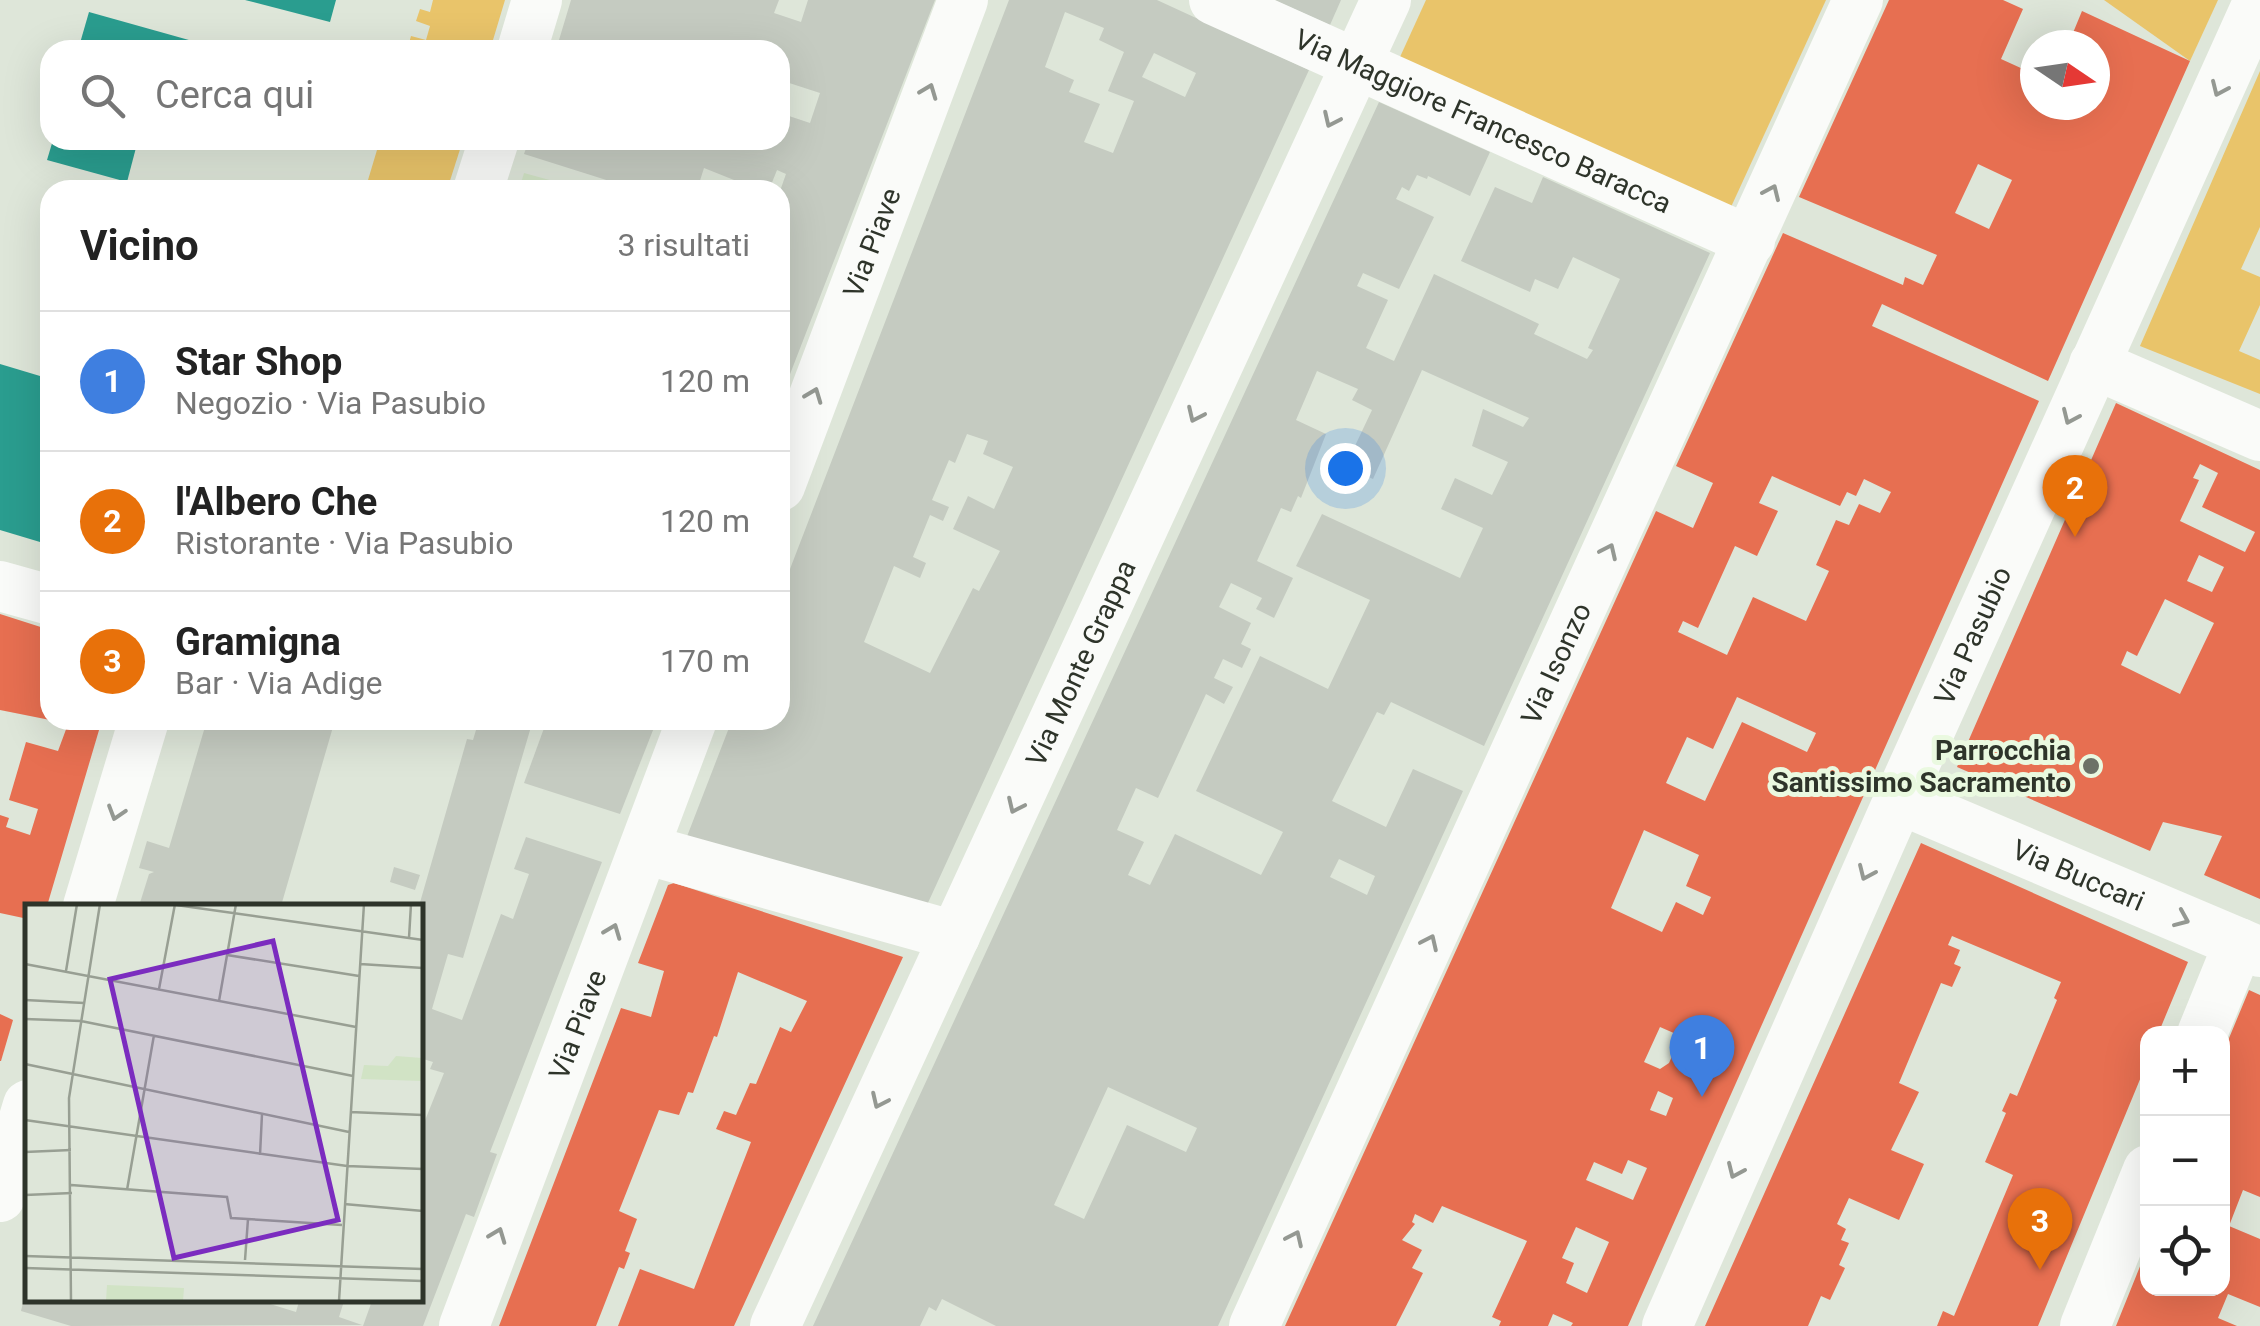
<!DOCTYPE html>
<html lang="it">
<meta charset="utf-8">
<style>
:root{--surface:#fff;--page:#f6f6f6;--text:#222;--muted:#767676;--line:#e0e0e0;--accent:#6c7267}
body{margin:0;font-family:Roboto,sans-serif;background:var(--page);color:var(--text)}
.controls{position:absolute;right:30px;bottom:30px;display:grid;overflow:hidden;border-radius:20px;box-shadow:0 10px 40px #0002}
.controls button{width:90px;height:90px;display:grid;place-items:center;padding:0;border:0;border-bottom:2px solid var(--line);background:var(--surface);color:var(--text);font:50px sans-serif}
.compass{position:absolute;left:2020px;top:30px;width:90px;height:90px;border-radius:50%;background:var(--surface);box-shadow:0 10px 40px #0002;rotate:103deg}
.you{position:absolute;left:1345px;top:468px;width:35px;height:35px;margin:-25px;border:8px solid #fff;border-radius:50%;background:#1a73e8;box-shadow:0 0 0 15px #1a73e833}
.badge{display:grid;place-items:center;width:65px;height:65px;border-radius:50%;background:var(--accent);color:#fff;font-size:32px;font-weight:700}
.pin{position:absolute;translate:-50% -82px;filter:drop-shadow(0 2px 5px #0008)}
.pin::after{content:'';position:absolute;top:52px;width:35px;height:30px;background:inherit;clip-path:polygon(0 0,100% 0,50% 100%)}
.list{margin:0;padding:0;list-style:none}
h2{display:flex;justify-content:space-between;align-items:center;height:130px;margin:0;padding:0 40px;font-size:42px}
h2 small{font-size:32px;font-weight:400;color:var(--muted)}
.list li{display:grid;grid-template-columns:65px 1fr auto;gap:30px;align-items:center;box-sizing:border-box;height:140px;padding:0 40px;border-top:2px solid var(--line)}
.list b{display:block;font-size:38px;white-space:nowrap}
.list p{margin:0;font-size:32px;white-space:nowrap;color:var(--muted)}
.list em{font-size:32px;font-style:normal;color:var(--muted)}
.icon{flex:none;width:55px;height:55px;fill:none;stroke:currentColor;stroke-width:2;stroke-linecap:round;stroke-linejoin:round}
.map{position:relative;flex:none;width:2260px;height:1326px;overflow:hidden}
.search{position:absolute;background:var(--surface);box-shadow:0 10px 40px #0002;left:40px;top:40px;width:750px;height:110px;display:flex;align-items:center;gap:25px;box-sizing:border-box;padding:0 35px;border-radius:30px;color:var(--muted);font-size:38px}
.panel{position:absolute;background:var(--surface);box-shadow:0 10px 40px #0002;left:40px;top:180px;width:750px;height:550px;border-radius:30px}
.map>svg:first-child{display:block}
.green{fill:#d1e3c5}
.homes{fill:#e9c46a}
.shops{fill:#e76f51;fill-rule:evenodd}
.schools{fill:#2a9d8f}
.building{fill:#c5cbc1;fill-rule:evenodd}
.lines{fill:none;stroke-linecap:round;stroke-linejoin:round}
.minor{stroke:#fafbf9;stroke-width:50}
.oneway{stroke:#949892}
.poi-dot{fill:#6c7267;stroke:#eaf9e0;stroke-width:4}
.labels{text-anchor:middle;dominant-baseline:central;stroke-width:10;stroke-linejoin:round;paint-order:stroke}
.street-label{font-size:28px;fill:#2e342a;stroke:#eaf9e0}
.poi-label{font-size:28px;font-weight:bold;fill:#2e342a;stroke:#eaf9e0;text-anchor:end}
.inset-road{fill:none;stroke:#989f93;stroke-width:2.5}
.view{fill:#7b2cbf;fill-opacity:0.15;stroke:#7b2cbf;stroke-width:5}
.inset-edge{fill:none;stroke:#2e342a;stroke-width:5}
</style>
<div class="map">
<svg width="2260" height="1326" viewBox="0 0 2260 1326">
<rect width="100%" height="100%" fill="#dee6d9"/>
<path class="green" d="M524 173 586 190H519Z"/>
<g class="homes">
<path d="M433 0H505L490 50H407L411 36 426 40 430 26 416 21 420 9 430 12Z"/>
<path d="M1426 0H1826L1731 207 1400 57Z"/>
<path d="M2104 0H2218L2190 61Z"/>
<path d="M2260 71V227L2241 269 2260 277V305L2239 351 2260 360V394L2140 346Z"/>
<path d="M380 140H463L447 190H365Z"/>
</g>
<g class="shops">
<path d="M1889 0H2003L2023 9 2001 59 2023 69 2035 42V105H2095V45H2068L2082 11 2190 61 2048 381 1882 304 1872 326 2039 401 1628 1326H1571L1573 1323 1553 1314 1548 1326H1499L1501 1321 1492 1317 1527 1241 1442 1206 1433 1223 1415 1214 1412 1222 1415 1224 1402 1240 1422 1250 1412 1268 1423 1273 1396 1326H1285L1656 511 1693 528 1713 483 1676 466 1783 233 1903 285 1905 277 1923 285 1937 255 1799 197ZM1978 164 2012 180 1989 229 1955 213ZM1772 476 1840 506 1847 492 1856 496 1864 479 1891 492 1880 513 1859 504 1849 525 1836 520 1816 565 1829 571 1806 621 1753 597 1727 655 1678 632 1683 621 1698 628 1735 546 1757 556 1778 511 1759 503ZM1737 697 1816 733 1807 752 1742 722 1705 801 1666 783 1687 737 1713 749ZM1644 830 1699 855 1686 886 1711 897 1703 915 1676 902 1662 932 1611 908ZM1660 1027 1676 1034 1678 1043 1669 1063 1660 1069 1644 1062ZM1658 1091 1673 1098 1666 1116 1650 1110ZM1628 1160 1647 1168 1633 1200 1586 1180 1594 1162 1622 1174ZM1576 1227 1609 1242 1587 1293 1566 1283 1574 1263 1562 1258Z"/>
<path d="M2116 403 2260 470V899L2204 875 2222 836 2163 822 2150 851 1957 767ZM2200 464 2218 473 2202 507 2255 532 2245 552 2180 521 2199 480 2193 478ZM2199 555 2224 567 2212 592 2187 581ZM2165 599 2214 623 2180 694 2121 665 2127 651 2137 656Z"/>
<path d="M0 614 50 630V720L0 710Z"/>
<path d="M58 720H102L47 906H28V919L0 913V815L9 818 6 827 30 835 38 809 9 800 26 742 58 751 68 724Z"/>
<path d="M1921 843 2188 962 2158 1034H2148V1060L2038 1326H1937L1943 1311 1954 1316 2013 1175 1985 1162 2006 1113 2002 1111 2010 1093 2017 1096 2057 1000 2054 998 2061 982 1952 936 1948 945 1960 950 1954 964 1961 967 1952 987 1941 983 1899 1083 1919 1092 1891 1150 1924 1164 1899 1220 1849 1198 1837 1224 1846 1229 1841 1240 1849 1243 1839 1265 1845 1268 1830 1300 1821 1296 1808 1326H1705Z"/>
<path d="M674 883 903 957 734 1326H618L640 1269 694 1289 751 1142 716 1129 724 1111 736 1115 750 1083 756 1084 780 1027 791 1032 807 1001 738 972 717 1037 714 1036 693 1093 688 1092 679 1115 659 1110 619 1211 637 1219 625 1251 630 1253 624 1269 619 1267 596 1326H499L621 1008 651 1017 664 971 638 963 668 885Z"/>
<path d="M2249 990 2260 995V1197L2243 1190 2229 1226 2260 1239V1307L2228 1294 2218 1318 2237 1326H2116L2147 1249 2148 1288H2222V1055Z"/>
<path d="M0 1014 13 1020 1 1061H0Z"/>
</g>
<g class="schools">
<path d="M245 0H336L330 22Z"/>
<path d="M89 12 221 49V50H78Z"/>
<path d="M53 140H138L127 182 47 160Z"/>
<path d="M0 364 50 379V545L0 530Z"/>
</g>
<g class="building">
<path d="M571 0H779L774 13 801 22 808 0H935L780 400V191L786 174 777 170 769 190H759L704 168 697 190H638L524 154 529 140H780V113L810 123 820 93 780 80V50H556Z"/>
<path d="M1009 0H1157L1309 70 927 905 686 839 732 720H780V595ZM1065 12 1104 28 1099 40 1124 52 1108 91 1134 101 1113 153 1084 142 1100 104 1069 92 1074 80 1045 67ZM1154 53 1196 73 1185 97 1142 77ZM967 434 988 441 983 454 1013 467 994 509 968 496 953 529 1000 551 979 591 973 588 930 673 864 642 894 566 920 578 926 563 913 557 930 515 943 521 949 507 932 500 949 460 955 463Z"/>
<path d="M1274 0H1341L1330 25Z"/>
<path d="M1379 102 1490 152 1470 196 1428 176 1427 179 1417 175 1409 191 1402 187 1396 199 1434 217 1399 289 1363 273 1357 286 1388 300 1366 348 1394 361 1434 274 1539 324 1534 334 1587 359 1593 350 1588 348 1620 279 1573 257 1558 289 1535 279 1530 292 1461 261 1495 187 1532 203 1543 177 1710 253 1484 746 1391 702 1384 715 1377 712 1332 801 1386 827 1413 769 1463 791 1218 1326H996L942 1299 936 1311 929 1307 920 1326H813ZM1422 370 1529 418 1523 427 1483 409 1472 446 1508 462 1492 495 1455 478 1441 509 1483 528 1460 578 1322 514 1296 566 1370 600 1328 689 1260 656 1196 791 1283 832 1261 875 1175 834 1150 885 1128 875 1144 842 1117 830 1136 788 1158 798 1206 694 1224 704 1233 687 1214 678 1223 659 1242 668 1251 649 1241 644 1251 623 1219 607 1231 583 1262 598 1256 609 1274 618 1293 578 1257 561 1281 508 1291 512 1298 496 1301 498 1326 434 1296 420 1317 371 1358 389 1352 400 1372 410 1345 467 1373 479ZM1339 859 1375 876 1367 895 1330 877ZM1108 1087 1197 1128 1186 1152 1127 1125 1084 1219 1054 1205Z"/>
<path d="M207 720H335L281 906H139L149 874 154 872 139 868 147 841 169 848Z"/>
<path d="M479 720H533L463 958 448 954 432 1009 462 1020 501 914 513 919 529 874 514 869 526 837 602 862 490 1152 497 1154 474 1217 466 1214 423 1326H363L373 1298H420V1133L444 1073 430 1069 433 1062 420 1058 419 906 467 739 473 740Z"/>
<path d="M547 720H657L620 814 524 783Z"/>
<path d="M394 867 420 875 415 890 390 882Z"/>
<path d="M26 1290 28 1298H251L296 1312 300 1298H345L339 1317 362 1325 71 1326 21 1311Z"/>
</g>
<g class="lines">
<g class="minor">
<path id="s1" d="M1214 0 1750 241"/>
<path d="M522 50 537 0"/>
<path d="M478 190 494 140"/>
<path d="M2094 364 2260 436"/>
<path id="s2" d="M780 486 963 0"/>
<path d="M0 586 50 600"/>
<path id="s3" d="M1899 799 2260 952"/>
<path d="M644 849 955 936"/>
<path d="M88 906 144 720"/>
<path d="M2202 1034 2239 943"/>
<path d="M0 1197 28 1105"/>
<path id="s4" d="M464 1326 692 720"/>
<path id="s5" d="M775 1326 1386 0"/>
<path id="s6" d="M1254 1326 1858 0"/>
<path id="s7" d="M1667 1326 1899 799 2259 0"/>
<path d="M2085 1326 2148 1170"/>
</g>
</g>
<defs><path id="oneway-chevron" d="M-2-3.5L2.5 0L-2 3.5" fill="none" stroke-width="1.6" stroke-linecap="round" stroke-linejoin="round" transform="scale(2.5)"/></defs>
<g class="oneway">
<use href="#oneway-chevron" transform="translate(2219 89) rotate(114)"/>
<use href="#oneway-chevron" transform="translate(929 91) rotate(-69)"/>
<use href="#oneway-chevron" transform="translate(1331 120) rotate(115)"/>
<use href="#oneway-chevron" transform="translate(1772 192) rotate(-66)"/>
<use href="#oneway-chevron" transform="translate(814 395) rotate(-69)"/>
<use href="#oneway-chevron" transform="translate(1195 415) rotate(115)"/>
<use href="#oneway-chevron" transform="translate(2070 417) rotate(114)"/>
<use href="#oneway-chevron" transform="translate(1609 551) rotate(-65)"/>
<use href="#oneway-chevron" transform="translate(1015 806) rotate(115)"/>
<use href="#oneway-chevron" transform="translate(116 813) rotate(107)"/>
<use href="#oneway-chevron" transform="translate(1866 873) rotate(114)"/>
<use href="#oneway-chevron" transform="translate(2182 919) rotate(23)"/>
<use href="#oneway-chevron" transform="translate(613 931) rotate(-69)"/>
<use href="#oneway-chevron" transform="translate(1430 942) rotate(-65)"/>
<use href="#oneway-chevron" transform="translate(879 1101) rotate(115)"/>
<use href="#oneway-chevron" transform="translate(1735 1171) rotate(114)"/>
<use href="#oneway-chevron" transform="translate(498 1235) rotate(-69)"/>
<use href="#oneway-chevron" transform="translate(1295 1238) rotate(-65)"/>
</g>
<circle class="poi-dot" cx="2091" cy="766" r="10"/>
<g class="labels">
<g class="street-label">
<text stroke="none"><textPath href="#s1" startOffset="295">Via Maggiore Francesco Baracca</textPath></text>
<text stroke="none"><textPath href="#s2" startOffset="260">Via Piave</textPath></text>
<text stroke="none"><textPath href="#s7" startOffset="755">Via Pasubio</textPath></text>
<text stroke="none"><textPath href="#s5" startOffset="730">Via Monte Grappa</textPath></text>
<text stroke="none"><textPath href="#s6" startOffset="728">Via Isonzo</textPath></text>
<text stroke="none"><textPath href="#s3" startOffset="195">Via Buccari</textPath></text>
<text stroke="none"><textPath href="#s4" startOffset="322">Via Piave</textPath></text>
</g>
<g class="poi-label">
<text x="2071" y="750">Parrocchia<tspan x="2071" dy="32">Santissimo Sacramento</tspan></text>
</g>
</g>
<g transform="translate(25 904)">
<rect width="398" height="398" fill="#dee6d9"/>
<path d="M371 152 397 154V177L336 175 339 161 363 162ZM82 381 159 384 158 397H81Z" fill="#d1e3c5"/>
<path class="inset-road" d="M144 0 398 36M384 34 386 0M202 51 334 72M0 60 331 123M335 60 398 64M41 67 52 0M134 85 150 0M0 96 59 99M194 97 211 0M0 115 56 117 328 172M0 160 324 228M325 208 398 211M0 216 322 262 398 265M0 248 46 246M235 251 237 210M46 281 202 293 206 314 317 321M102 286 129 131M0 291 47 289M319 300 398 307M0 352 398 365M220 356 223 315M0 364 398 377M46 397 44 194 75 0M314 397 339 0"/>
<path class="view" d="M248 37 313 316 149 354 85 75Z"/>
<rect width="398" height="398" class="inset-edge"/>
</g>
</svg>
<div class="controls">
<button>+</button>
<button>−</button>
<button><svg class="icon" aria-label="locate" viewBox="0 0 24 24"><circle cx="12" cy="12" r="6"/><path d="M12 2v4M12 18v4M2 12h4M18 12h4"/></svg></button>
</div>
<svg class="compass" viewBox="-18 -18 36 36"><path d="M0-13l5 13h-10z" fill="#e53935"/><path d="M0 13l5-13h-10z" fill="#767676"/></svg>
<div class="you"></div>
<div class="pin badge" style="left:1702px;top:1097px;background:#3f7fe0">1</div>
<div class="pin badge" style="left:2075px;top:537px;background:#e8710a">2</div>
<div class="pin badge" style="left:2040px;top:1270px;background:#e8710a">3</div>
<div class="search"><svg class="icon" aria-label="search" viewBox="0 0 24 24"><circle cx="10" cy="10" r="6"/><path d="M15 15l6 6"/></svg>Cerca qui</div>
<section class="panel">
<h2>Vicino<small>3 risultati</small></h2>
<ul class="list">
<li><span class="badge" style="background:#3f7fe0">1</span><div><b>Star Shop</b><p>Negozio · Via Pasubio</p></div><em>120 m</em></li>
<li><span class="badge" style="background:#e8710a">2</span><div><b>l'Albero Che</b><p>Ristorante · Via Pasubio</p></div><em>120 m</em></li>
<li><span class="badge" style="background:#e8710a">3</span><div><b>Gramigna</b><p>Bar · Via Adige</p></div><em>170 m</em></li>
</ul>
</section>
</div>
